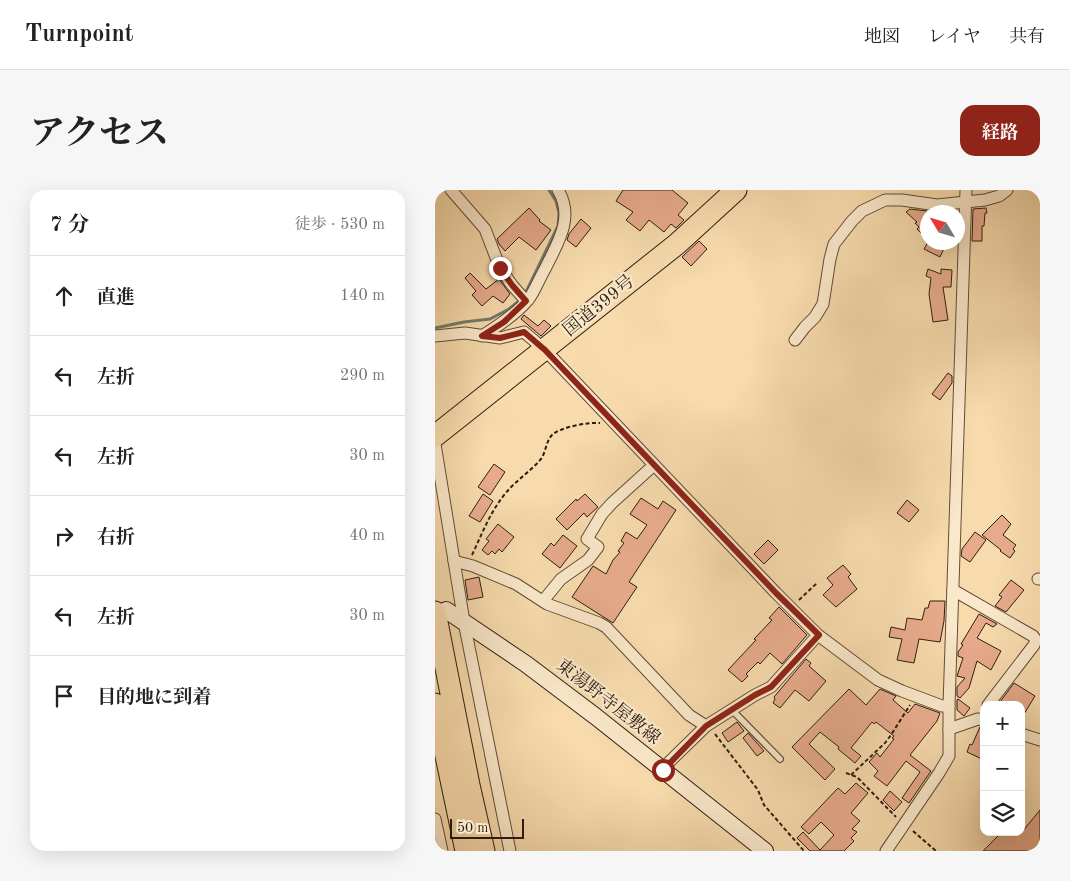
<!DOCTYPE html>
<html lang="ja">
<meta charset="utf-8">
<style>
:root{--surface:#fff;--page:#f6f6f6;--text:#222;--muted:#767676;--line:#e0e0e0;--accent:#8f2418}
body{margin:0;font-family:"Old Standard TT","Noto Serif JP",serif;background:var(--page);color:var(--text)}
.controls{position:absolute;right:15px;bottom:15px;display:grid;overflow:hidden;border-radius:10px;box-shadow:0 5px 20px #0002}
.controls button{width:45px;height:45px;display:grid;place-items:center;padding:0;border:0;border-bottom:1px solid var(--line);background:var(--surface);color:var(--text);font:25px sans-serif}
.compass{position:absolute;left:485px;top:15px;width:45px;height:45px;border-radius:50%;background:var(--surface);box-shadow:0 5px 20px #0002;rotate:308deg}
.scale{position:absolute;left:15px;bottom:12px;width:74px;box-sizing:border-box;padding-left:5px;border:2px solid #2f1d12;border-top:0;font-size:14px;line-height:18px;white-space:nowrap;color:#2f1d12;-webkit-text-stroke:4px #fae8ca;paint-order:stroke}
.stop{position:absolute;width:15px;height:15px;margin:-11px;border:4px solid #8f2418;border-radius:50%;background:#fff}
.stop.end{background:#8f2418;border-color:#fff;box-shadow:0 1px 5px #0008}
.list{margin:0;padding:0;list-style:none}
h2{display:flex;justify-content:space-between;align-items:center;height:65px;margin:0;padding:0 20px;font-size:21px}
h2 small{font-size:16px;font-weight:400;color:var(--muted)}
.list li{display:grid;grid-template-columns:32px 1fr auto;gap:15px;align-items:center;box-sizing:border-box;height:80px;padding:0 20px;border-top:1px solid var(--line)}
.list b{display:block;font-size:19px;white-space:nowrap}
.list em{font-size:16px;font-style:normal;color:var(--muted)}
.icon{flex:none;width:28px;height:28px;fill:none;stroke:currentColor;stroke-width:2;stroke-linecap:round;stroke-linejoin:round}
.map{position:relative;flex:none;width:605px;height:661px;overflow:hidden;border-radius:15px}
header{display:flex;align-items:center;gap:30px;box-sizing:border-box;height:70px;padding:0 25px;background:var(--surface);border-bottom:1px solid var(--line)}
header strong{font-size:24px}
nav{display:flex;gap:28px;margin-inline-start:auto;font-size:18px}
.intro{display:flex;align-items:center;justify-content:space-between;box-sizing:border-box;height:120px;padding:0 30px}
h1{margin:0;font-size:35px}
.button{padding:12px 22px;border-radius:15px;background:var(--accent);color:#fff;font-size:18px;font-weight:700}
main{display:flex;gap:30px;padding:0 30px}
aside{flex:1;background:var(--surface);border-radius:15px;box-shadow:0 5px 20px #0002}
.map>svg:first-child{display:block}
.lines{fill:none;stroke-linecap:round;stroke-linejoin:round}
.stream{stroke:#717c6d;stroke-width:3}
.building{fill:#e7ab8c;stroke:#2f1d12}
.lane-casing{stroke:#614c39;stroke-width:8}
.street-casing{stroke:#614c39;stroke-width:13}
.secondary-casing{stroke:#2f1d12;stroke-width:18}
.highway-casing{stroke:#2f1d12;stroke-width:23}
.path{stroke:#2f1d12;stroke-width:2;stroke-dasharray:4 2.5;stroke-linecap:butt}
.lane{stroke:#fae8ca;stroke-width:5.5}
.street{stroke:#fae8ca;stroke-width:11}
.secondary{stroke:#fae8ca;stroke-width:16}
.highway{stroke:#f7dbad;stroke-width:21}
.route{stroke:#8f2418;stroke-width:6}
.labels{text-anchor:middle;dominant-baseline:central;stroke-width:4.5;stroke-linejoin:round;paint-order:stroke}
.street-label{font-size:18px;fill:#2f1d12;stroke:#fae8ca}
</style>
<header>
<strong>Turnpoint</strong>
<nav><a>地図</a><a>レイヤ</a><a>共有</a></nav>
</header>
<div class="intro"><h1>アクセス</h1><a class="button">経路</a></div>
<main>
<aside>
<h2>7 分<small>徒歩 · 530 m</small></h2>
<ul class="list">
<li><svg class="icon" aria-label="ahead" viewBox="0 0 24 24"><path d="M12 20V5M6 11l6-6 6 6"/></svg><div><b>直進</b></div><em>140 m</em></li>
<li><svg class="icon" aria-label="left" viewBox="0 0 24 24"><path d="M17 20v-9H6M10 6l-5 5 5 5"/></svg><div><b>左折</b></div><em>290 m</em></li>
<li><svg class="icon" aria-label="left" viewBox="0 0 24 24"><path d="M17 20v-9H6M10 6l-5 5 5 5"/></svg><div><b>左折</b></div><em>30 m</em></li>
<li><svg class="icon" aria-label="right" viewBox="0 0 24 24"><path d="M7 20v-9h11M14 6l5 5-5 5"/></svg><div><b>右折</b></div><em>40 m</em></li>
<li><svg class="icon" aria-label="left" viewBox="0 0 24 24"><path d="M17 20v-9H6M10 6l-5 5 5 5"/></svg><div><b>左折</b></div><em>30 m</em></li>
<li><svg class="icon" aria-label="arrive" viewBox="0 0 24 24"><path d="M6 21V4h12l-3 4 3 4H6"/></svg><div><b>目的地に到着</b></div></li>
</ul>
</aside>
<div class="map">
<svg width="605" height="661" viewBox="0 0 605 661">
<rect width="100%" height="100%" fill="#f7dbad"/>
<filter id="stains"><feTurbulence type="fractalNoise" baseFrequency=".004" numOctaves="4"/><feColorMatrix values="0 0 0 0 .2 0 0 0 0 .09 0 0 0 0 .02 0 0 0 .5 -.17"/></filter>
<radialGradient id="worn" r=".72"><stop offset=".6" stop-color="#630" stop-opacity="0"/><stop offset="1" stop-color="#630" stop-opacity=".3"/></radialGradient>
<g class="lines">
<path class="stream" d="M0 138 29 132 55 129 74 119 84 111 91 102 123 36 124 23 121 11 114 0"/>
</g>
<g class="building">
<path d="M188 0H237L253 13 243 25 249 30 241 38 236 34 229 42 214 30 205 41 191 30 198 22 181 11Z"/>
<path d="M94 18 105 30 104 31 116 40 101 60 84 47 70 61 64 54 62 49Z"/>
<path d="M551 18 552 23H550L549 36H547V51H537L538 19Z"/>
<path d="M475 19 492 21V49L482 39 484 37 480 33 482 32 471 22Z"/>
<path d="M146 29 156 38 141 57 132 50 134 44Z"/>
<path d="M264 51 272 59 256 76 247 67Z"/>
<path d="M493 52H512L505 67 489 59Z"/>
<path d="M493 79 506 84V79L517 80 516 97H508L513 130 498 132 494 104 496 88 491 86Z"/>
<path d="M35 83 51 99 64 89 75 104 68 113 58 106 47 116 37 105 41 101 30 88Z"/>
<path d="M89 125 103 136 109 130 116 136 106 146 86 129Z"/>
<path d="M513 183 517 186V193L505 210 497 204Z"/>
<path d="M59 274 70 282 55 305 43 297Z"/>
<path d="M48 304 58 311 45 332 34 326Z"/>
<path d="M150 304 163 317 152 327 149 323 132 340 121 329 141 309 142 311Z"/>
<path d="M206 308 223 319 228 311 241 320 194 392 202 397 178 433 137 407 158 376 171 384 178 370 185 362 183 361 189 353 186 351 191 342 202 349 212 335 195 324Z"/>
<path d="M472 310 484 320 474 332 462 323Z"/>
<path d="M567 325 576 334 568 345 581 355 578 359 580 361 575 368 565 361 566 360 547 345Z"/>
<path d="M63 334 79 347 67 362 64 359 60 364 57 361 53 365 47 360 54 351 51 349Z"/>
<path d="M540 342 551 350 535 372 526 366 527 359Z"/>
<path d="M128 345 142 356 125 378 107 364 116 353 119 356Z"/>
<path d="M333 350 343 360 329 374 319 364Z"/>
<path d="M408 375 416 384 413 387 422 399 401 417 388 405 398 395 392 388Z"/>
<path d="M44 387 48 407 33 410 30 390Z"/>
<path d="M576 390 589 400 571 422 560 416 567 407 564 405Z"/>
<path d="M495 411H510L509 431 505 452 484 449 479 473 462 470 467 449 454 447 456 437 470 440 472 428 487 430 490 418H493Z"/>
<path d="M344 417 372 445 347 474 335 463 325 474 323 472 311 484 313 486 307 492 293 480 321 450 319 449 337 430 334 428Z"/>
<path d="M544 424 562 434 558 437 551 433 542 448 566 461 556 480 542 471 534 498 525 508 522 506V497L530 488 522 486 528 468 523 466V462L528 455 526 454Z"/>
<path d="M371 469 376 473 374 476 391 491 374 511 360 500 345 518 338 513 340 509 339 507Z"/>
<path d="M579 493 600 506 586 529V515H569L565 512Z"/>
<path d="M414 499 431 515 445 499 461 506 458 510 473 523 480 514 505 523 502 531 475 565 496 581 474 613 467 608 485 582 471 571 452 596 439 586 443 581 434 572 442 563 445 567 459 549 457 548 459 546 441 532 439 534 437 532 416 558 426 566 420 573 403 559 404 557 385 542 374 554 400 579 390 590 357 557Z"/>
<path d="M523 509 535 518 529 526 522 520V510Z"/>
<path d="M302 532 309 541 293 552 287 543Z"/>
<path d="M545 537H549V570L532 562 535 554 537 555Z"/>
<path d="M313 543 329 561 322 566 308 548Z"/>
<path d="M421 593 433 603 416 623 425 631 417 639 422 642 416 648 419 651 409 661H375L362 648 368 642 385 660 399 645 386 632 374 644 366 637 403 598 410 604Z"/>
<path d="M455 601 467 612 459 621 448 610Z"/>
<path d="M605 620V652L597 661H548L567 642H587Z"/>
</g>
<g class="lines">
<g class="lane-casing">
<path id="lane" d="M297 520 345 569"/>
</g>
<g class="street-casing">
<g id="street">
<path d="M16 0 50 39 65 78 77 95 91 111"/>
<path d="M0 146 30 143 65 148 89 142 110 160 341 403 383 445 443 490 467 501 507 516H514"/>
<path d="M47 146C63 136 80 125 93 110 100 101 104 89 110 79 122 54 140 28 123 0"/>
<path d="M360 150 370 137 380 127 388 114 395 69 399 54 417 31 427 21 450 10H467L502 15 550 10 564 6 572 0"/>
<path d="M0 254 29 432 75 661"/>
<path d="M19 371 38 376 81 394 112 414 164 433 171 437 254 525 271 536"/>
<path d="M603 389H605"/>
<path d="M518 400 598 446 601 450 599 455 553 515"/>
<path d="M108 411 126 389 153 370 163 357 152 349 167 324 177 313 219 275"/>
<path d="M514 539 543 529 549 530"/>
<path d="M586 544 605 550"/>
<path d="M227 579 271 536 320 505 336 497 383 445"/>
<path d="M0 629 7 661"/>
<path d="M451 661 504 583 514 566V516L531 0"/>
</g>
</g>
<g class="secondary-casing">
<path id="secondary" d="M11 420 91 474 160 526 330 661"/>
</g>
<g class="highway-casing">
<g id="highway">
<path d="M0 246 242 54 301 0"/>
<path d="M0 422 34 595 49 661"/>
<path d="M0 514 31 661"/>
</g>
</g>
<g class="path">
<path d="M37 365C47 344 55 322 70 304 80 291 95 282 106 269 111 262 111 251 117 245 125 237 154 232 165 233"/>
<path d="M364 410 382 393"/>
<path d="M280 544 323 600 329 615 369 661"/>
<path d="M411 583 422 587 461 627"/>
<path d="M416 585 450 553 456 545 475 515"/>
<path d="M478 641 501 661"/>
</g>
<use href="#lane" class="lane"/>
<use href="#street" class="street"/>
<use href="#secondary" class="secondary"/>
<use href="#highway" class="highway"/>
</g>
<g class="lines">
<path class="route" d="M65 78 77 95 91 111 69 132 47 146 65 148 89 142 110 160 341 403 384 445 336 497 320 505 271 536 228 580"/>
</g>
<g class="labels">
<g class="street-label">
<text transform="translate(164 116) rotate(-39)">国道399号</text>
<text transform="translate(173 512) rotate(38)">東湯野寺屋敷線</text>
</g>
</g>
<rect width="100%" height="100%" filter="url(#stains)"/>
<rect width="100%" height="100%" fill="url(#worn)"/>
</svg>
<div class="controls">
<button>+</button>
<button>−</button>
<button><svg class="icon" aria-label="layers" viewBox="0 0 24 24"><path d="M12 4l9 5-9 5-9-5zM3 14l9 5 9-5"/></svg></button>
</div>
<svg class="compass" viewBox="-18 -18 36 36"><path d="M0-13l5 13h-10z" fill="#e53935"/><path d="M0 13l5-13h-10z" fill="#767676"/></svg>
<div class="scale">50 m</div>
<div class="stop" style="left:228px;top:580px"></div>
<div class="stop end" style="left:65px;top:78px"></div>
</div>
</main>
